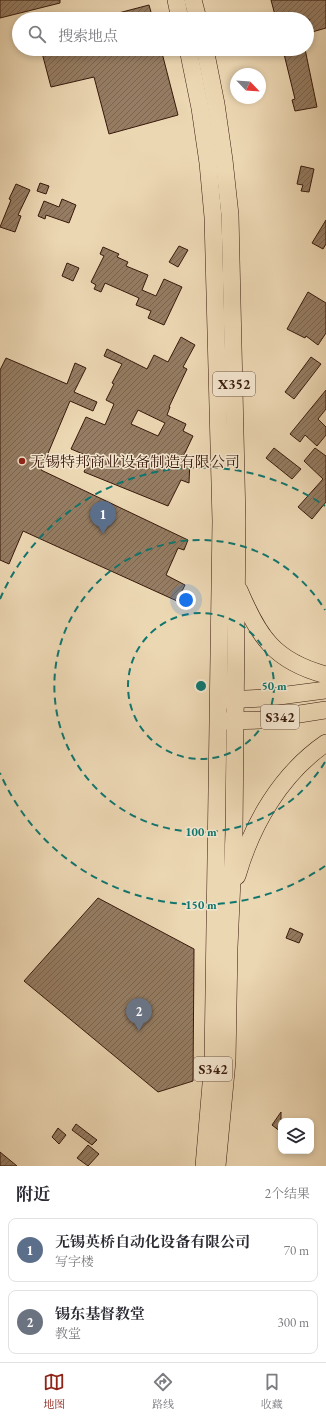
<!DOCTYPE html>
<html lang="zh">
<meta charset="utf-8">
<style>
:root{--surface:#fff;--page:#f2f2f3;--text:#2b2b33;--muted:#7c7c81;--line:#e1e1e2;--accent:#8f2418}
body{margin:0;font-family:"EB Garamond","Noto Serif SC",serif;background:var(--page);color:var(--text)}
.controls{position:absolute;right:12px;bottom:12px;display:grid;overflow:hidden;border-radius:8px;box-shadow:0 2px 6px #0003}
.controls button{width:36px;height:36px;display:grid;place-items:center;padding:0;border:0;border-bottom:1px solid var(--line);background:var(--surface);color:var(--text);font:20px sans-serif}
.compass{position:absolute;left:230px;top:68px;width:36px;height:36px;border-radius:50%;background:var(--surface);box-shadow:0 2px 6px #0003;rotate:115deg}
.you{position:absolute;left:186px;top:600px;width:14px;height:14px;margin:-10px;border:3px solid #fff;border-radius:50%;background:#1a73e8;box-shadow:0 0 0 6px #1a73e833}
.badge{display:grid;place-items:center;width:26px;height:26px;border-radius:50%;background:var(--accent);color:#fff;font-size:13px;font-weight:700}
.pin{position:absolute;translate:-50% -33px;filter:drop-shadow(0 1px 2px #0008)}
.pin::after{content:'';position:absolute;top:21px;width:14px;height:12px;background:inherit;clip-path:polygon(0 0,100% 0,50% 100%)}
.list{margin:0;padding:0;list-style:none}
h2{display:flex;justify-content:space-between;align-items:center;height:52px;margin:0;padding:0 16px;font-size:17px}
h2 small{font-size:13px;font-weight:400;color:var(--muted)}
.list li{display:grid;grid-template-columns:26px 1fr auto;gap:12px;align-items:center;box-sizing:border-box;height:64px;margin:0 8px 8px;padding:0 8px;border:1px solid var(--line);border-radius:8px}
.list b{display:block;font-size:15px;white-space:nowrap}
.list p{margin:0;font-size:13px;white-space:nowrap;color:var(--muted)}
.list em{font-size:13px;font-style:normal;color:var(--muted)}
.icon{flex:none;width:22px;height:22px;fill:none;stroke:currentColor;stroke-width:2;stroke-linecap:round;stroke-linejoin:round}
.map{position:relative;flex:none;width:326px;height:1166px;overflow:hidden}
.search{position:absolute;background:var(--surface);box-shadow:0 2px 6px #0003;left:12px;right:12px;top:12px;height:44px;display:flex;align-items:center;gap:10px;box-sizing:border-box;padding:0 14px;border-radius:22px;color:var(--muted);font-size:15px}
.sheet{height:196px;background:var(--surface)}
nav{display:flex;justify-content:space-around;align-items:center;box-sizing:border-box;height:56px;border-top:1px solid var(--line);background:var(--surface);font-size:11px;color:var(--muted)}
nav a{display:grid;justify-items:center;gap:2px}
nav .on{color:var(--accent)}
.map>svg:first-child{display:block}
.building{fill:url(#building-hatch);stroke:#37190b;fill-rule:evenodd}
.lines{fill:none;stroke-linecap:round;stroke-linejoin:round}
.primary-casing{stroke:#37190b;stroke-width:18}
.primary{stroke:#ecd7b3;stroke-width:17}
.ring{fill:none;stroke:#0f766e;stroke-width:2;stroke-dasharray:7 5}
.poi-dot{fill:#8f2418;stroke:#f3e5ce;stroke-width:1.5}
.labels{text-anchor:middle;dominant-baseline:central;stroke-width:3;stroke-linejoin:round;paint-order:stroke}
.shield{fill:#f3e5ce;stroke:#6f5646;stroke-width:1}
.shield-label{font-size:14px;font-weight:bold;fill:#37190b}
.poi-label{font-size:15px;fill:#37190b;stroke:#f3e5ce;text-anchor:start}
.centre{fill:#0f766e;stroke:#f3e5ce;stroke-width:2}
.ring-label{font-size:12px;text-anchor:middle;font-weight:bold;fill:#0f766e;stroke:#f3e5ce;stroke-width:3;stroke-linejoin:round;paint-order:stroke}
</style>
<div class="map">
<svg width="326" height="1166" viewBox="0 0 326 1166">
<defs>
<pattern id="building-hatch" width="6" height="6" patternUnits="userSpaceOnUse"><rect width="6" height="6" fill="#957c62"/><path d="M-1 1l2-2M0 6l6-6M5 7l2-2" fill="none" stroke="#7a654f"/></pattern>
</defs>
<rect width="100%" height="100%" fill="#ecd7b3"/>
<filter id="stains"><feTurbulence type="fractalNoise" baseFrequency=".005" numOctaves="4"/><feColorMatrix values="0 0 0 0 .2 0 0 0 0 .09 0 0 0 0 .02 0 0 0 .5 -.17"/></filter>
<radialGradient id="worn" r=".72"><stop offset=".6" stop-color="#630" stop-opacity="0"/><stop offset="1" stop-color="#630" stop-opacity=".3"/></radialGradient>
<g class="building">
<path d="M0 0H60V3L0 18Z"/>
<path d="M271 0H326V28L312 32 309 19H276Z"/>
<path d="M149 5 153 19H107V16Z"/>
<path d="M41 49H161L178 115 109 134 94 77 51 87Z"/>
<path d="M305 49 317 107 295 111 292 100 295 99 284 54Z"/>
<path d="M301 166 314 169 309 192 301 191 303 185 297 184Z"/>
<path d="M40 183 49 186 46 194 37 191Z"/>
<path d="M16 184 30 190 18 215 21 216 15 232 0 227 11 200 9 199Z"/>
<path d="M62 199 76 205 69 223 46 215 45 219 38 216 44 201 59 207Z"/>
<path d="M326 220V244L323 249 312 243Z"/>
<path d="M179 246 188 250 178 267 169 262Z"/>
<path d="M103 247 119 254 117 257 128 262 126 266 148 275 142 290 156 296 164 279 182 287 164 325 148 318 151 311 136 305 139 298 105 283 101 292 94 289 96 285 91 282 104 256 100 254Z"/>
<path d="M67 263 79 268 73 281 62 276Z"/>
<path d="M308 292 326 303V333L318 345 306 336 305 338 287 329Z"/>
<path d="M181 337 195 345 183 367 187 369 169 407H170L167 415 186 424 183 431 193 436 183 457 190 460 189 483 181 480 168 506 84 472 90 457 71 449 86 417 105 425 114 404 106 400 114 384 112 383 122 364 104 356 107 349 147 369 154 355 168 362ZM138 410 165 423 158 436 131 424Z"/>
<path d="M311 357 321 364 294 399 285 392Z"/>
<path d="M6 358 67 384 75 363 86 368 74 392 97 402 93 411 70 401 41 470 188 540 184 550 178 548 166 575 185 585 177 601 23 531 9 564 0 560V370Z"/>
<path d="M326 390V409L318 419 326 427V435L317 446 305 435 300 442 290 434Z"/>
<path d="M274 448 301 469 292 479 266 458Z"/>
<path d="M315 448 326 456V502L312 519 298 507 323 479 304 461Z"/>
<path d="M98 898 194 949 193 1081 158 1092 24 981Z"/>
<path d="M290 928 303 934 299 943 286 938Z"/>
<path d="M281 1112V1132L272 1125Z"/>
<path d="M76 1124 97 1140 92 1145 72 1130Z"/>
<path d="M58 1128 66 1135 59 1144 52 1137Z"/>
<path d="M88 1145 99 1154 88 1166 77 1158Z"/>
<path d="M0 1152 17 1166H0Z"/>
</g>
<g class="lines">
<g class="primary-casing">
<g id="primary">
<path d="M176 0 180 19"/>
<path d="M193 0 198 19"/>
<path d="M188 49 200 108 208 163 213 217 221 521 213 1061 204 1166"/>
<path d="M205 49 216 104 224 160 230 215 237 521 234 834 229 947 227 1061 217 1166"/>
<path d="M239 590C259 637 274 661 326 675"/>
<path d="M223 700 264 698 326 690"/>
<path d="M223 721 261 720 326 710"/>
<path d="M237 876C252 824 281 774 326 743"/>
</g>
</g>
<use href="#primary" class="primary"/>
</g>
<g class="ring">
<circle cx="201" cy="686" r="73"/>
<path d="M325 762A146 146 0 1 1 325 610"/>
<path d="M325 866A219 219 0 0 1 0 773M0 599A219 219 0 0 1 325 506"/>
</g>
<circle class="poi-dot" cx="22" cy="461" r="4"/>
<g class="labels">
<g class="shield">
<rect x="213" y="372" width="42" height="24" rx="3"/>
<rect x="261" y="705" width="38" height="24" rx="3"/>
<rect x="194" y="1057" width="38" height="24" rx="3"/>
</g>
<g class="shield-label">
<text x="234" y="384">X352</text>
<text x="280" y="717">S342</text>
<text x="213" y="1069">S342</text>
</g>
<g class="poi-label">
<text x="30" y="461">无锡特邦商业设备制造有限公司</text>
</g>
</g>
<circle cx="201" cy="686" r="6" class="centre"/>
<g class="ring-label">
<text x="274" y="690">50 m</text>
<text x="201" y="836">100 m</text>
<text x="201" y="909">150 m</text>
</g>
<rect width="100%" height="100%" filter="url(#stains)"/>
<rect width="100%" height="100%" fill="url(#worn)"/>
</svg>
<div class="controls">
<button><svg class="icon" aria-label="layers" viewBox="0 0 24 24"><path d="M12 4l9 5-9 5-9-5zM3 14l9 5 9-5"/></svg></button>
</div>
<svg class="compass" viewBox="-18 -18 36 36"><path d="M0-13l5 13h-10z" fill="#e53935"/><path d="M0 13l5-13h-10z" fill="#7c7c81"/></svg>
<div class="you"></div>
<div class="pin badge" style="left:103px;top:534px;background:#5c6f8a">1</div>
<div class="pin badge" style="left:139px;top:1031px;background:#6b7280">2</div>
<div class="search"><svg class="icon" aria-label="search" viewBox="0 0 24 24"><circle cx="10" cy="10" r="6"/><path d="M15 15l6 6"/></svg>搜索地点</div>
</div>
<section class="sheet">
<h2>附近<small>2个结果</small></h2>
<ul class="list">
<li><span class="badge" style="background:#5c6f8a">1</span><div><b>无锡英桥自动化设备有限公司</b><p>写字楼</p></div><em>70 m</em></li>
<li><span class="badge" style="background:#6b7280">2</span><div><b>锡东基督教堂</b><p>教堂</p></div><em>300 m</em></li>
</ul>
</section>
<nav>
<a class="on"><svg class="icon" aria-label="map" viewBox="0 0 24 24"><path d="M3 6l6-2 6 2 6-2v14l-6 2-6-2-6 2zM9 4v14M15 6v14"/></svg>地图</a>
<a><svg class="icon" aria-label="directions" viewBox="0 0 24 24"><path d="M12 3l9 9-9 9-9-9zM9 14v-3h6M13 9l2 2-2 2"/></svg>路线</a>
<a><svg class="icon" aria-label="saved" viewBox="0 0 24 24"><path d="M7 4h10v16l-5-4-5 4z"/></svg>收藏</a>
</nav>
